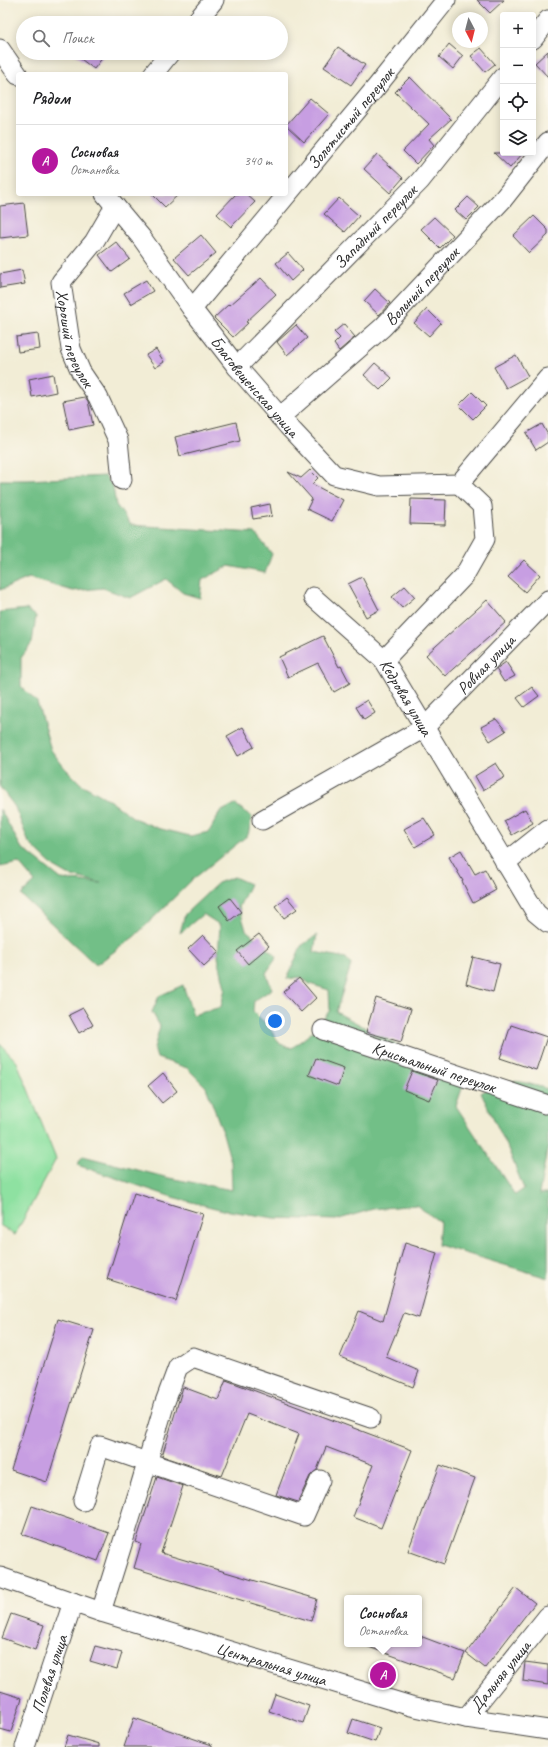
<!DOCTYPE html>
<html lang="ru">
<meta charset="utf-8">
<style>
:root{--surface:#fff;--page:#f6f6f6;--text:#202124;--muted:#757577;--line:#e0e0e0;--accent:#b5179e}
body{margin:0;font-family:Caveat,sans-serif;background:var(--page);color:var(--text)}
.controls{position:absolute;right:12px;top:12px;display:grid;overflow:hidden;border-radius:4px;box-shadow:0 2px 10px #0003}
.controls button{width:36px;height:36px;display:grid;place-items:center;padding:0;border:0;border-bottom:1px solid var(--line);background:var(--surface);color:var(--text);font:20px sans-serif}
.compass{position:absolute;left:452px;top:12px;width:36px;height:36px;border-radius:50%;background:var(--surface);box-shadow:0 2px 10px #0003;rotate:173deg}
.you{position:absolute;left:275px;top:1021px;width:14px;height:14px;margin:-10px;border:3px solid #fff;border-radius:50%;background:#1a73e8;box-shadow:0 0 0 6px #1a73e833}
.badge{display:grid;place-items:center;width:26px;height:26px;border-radius:50%;background:var(--accent);color:#fff;font-size:13px;font-weight:700}
.pin{position:absolute;translate:-50% -50%;border:2px solid #fff;box-shadow:0 1px 4px #0006}
.popup{position:absolute;left:344px;top:1595px;width:78px;height:52px;box-sizing:border-box;display:grid;place-content:center;border-radius:4px;background:var(--surface);filter:drop-shadow(0 1px 3px #0005);font-size:13px;white-space:nowrap;color:var(--muted)}
.popup b{font-size:15px;color:var(--text)}
.popup::after{content:'';position:absolute;left:50%;top:100%;margin-left:-8px;border:8px solid transparent;border-top-color:var(--surface)}
.list{margin:0;padding:0;list-style:none}
h2{display:flex;justify-content:space-between;align-items:center;height:52px;margin:0;padding:0 16px;font-size:17px}
h2 small{font-size:13px;font-weight:400;color:var(--muted)}
.list li{display:grid;grid-template-columns:26px 1fr auto;gap:12px;align-items:center;box-sizing:border-box;height:72px;padding:0 16px;border-top:1px solid var(--line)}
.list b{display:block;font-size:15px;white-space:nowrap}
.list p{margin:0;font-size:13px;white-space:nowrap;color:var(--muted)}
.list em{font-size:13px;font-style:normal;color:var(--muted)}
.icon{flex:none;width:22px;height:22px;fill:none;stroke:currentColor;stroke-width:2;stroke-linecap:round;stroke-linejoin:round}
.map{position:relative;flex:none;width:548px;height:1747px;overflow:hidden}
.search{position:absolute;background:var(--surface);box-shadow:0 2px 10px #0003;left:16px;top:16px;width:272px;height:44px;display:flex;align-items:center;gap:10px;box-sizing:border-box;padding:0 14px;border-radius:22px;color:var(--muted);font-size:15px}
.panel{position:absolute;background:var(--surface);box-shadow:0 2px 10px #0003;left:16px;top:72px;width:272px;height:124px;border-radius:4px}
.map>svg:first-child{display:block}
.green{fill:#8ee1a1;stroke:#5c8666}
.forest{fill:#72bf87;stroke:#4e7559}
.building{fill:#c79ee2}
.lines{fill:none;stroke-linecap:round;stroke-linejoin:round}
.minor-casing{stroke:#494845;stroke-width:21}
.minor{stroke:#fff;stroke-width:19}
.labels{text-anchor:middle;dominant-baseline:central;stroke-width:3;stroke-linejoin:round;paint-order:stroke}
.street-label{font-size:17px;fill:#2b2b2b;stroke:#fbf7ec}
</style>
<div class="map">
<svg width="548" height="1747" viewBox="0 0 548 1747">
<rect width="100%" height="100%" fill="#fbf7ec"/>
<filter id="ink" filterUnits="userSpaceOnUse"><feTurbulence type="fractalNoise" baseFrequency=".025" numOctaves="2"/><feDisplacementMap in="SourceGraphic" scale="8" xChannelSelector="R" yChannelSelector="G"/><feConvolveMatrix kernelMatrix="1 2 1 2 8 2 1 2 1" color-interpolation-filters="sRGB"/></filter>
<filter id="wash" filterUnits="userSpaceOnUse"><feTurbulence type="fractalNoise" baseFrequency=".012" numOctaves="4" result="noise"/><feDisplacementMap in="SourceGraphic" scale="16" xChannelSelector="R" yChannelSelector="G"/><feGaussianBlur stdDeviation="0.9" result="paint"/><feColorMatrix in="noise" values="0 0 0 0 0 0 0 0 0 0 0 0 0 0 0 0 0 1.4 0 .05"/><feComposite in="paint" operator="in"/></filter>
<g filter="url(#wash)">
<rect width="100%" height="100%" fill="#f2edd6"/>
<path class="green" d="M0 1044 17 1062 56 1159 15 1235 0 1225Z"/>
<g class="forest">
<path d="M105 476 113 487 116 505 131 525 255 533 272 554 265 573 229 566 202 580 200 598 183 593 166 579 130 598 103 588 73 591 29 578 0 590V480H28Z"/>
<path d="M26 609 36 616 32 643 21 658V686L37 702 51 750 64 767 81 784 106 798 134 818 157 828 190 836 209 832 220 812 235 804 252 817 248 835 192 880 135 936 96 965 21 895 35 882 19 863 0 867V809L21 847 61 879 101 883 68 875 54 867 29 843 15 807 0 787V612Z"/>
<path d="M234 877 250 884 239 907 246 930 277 957 266 973 272 989 254 1001 253 1011 268 1026 280 1044 292 1048 316 1029 330 1010 329 990 310 984 300 977 287 979 301 946 317 935 314 952 346 958 351 965 336 1012 430 1062 466 1077 456 1106 515 1195 524 1189 507 1146 481 1093C510 1075 518 1081 548 1089V1145L539 1194H548V1278L438 1245 440 1222 416 1205 373 1209 336 1220 275 1218 223 1210 172 1197 77 1165 83 1156 169 1178 232 1190 231 1162 222 1130 206 1087 187 1068 157 1058 154 1048 160 1026 152 1012 159 996 183 985 193 1015 221 1007 225 988 218 957 220 925 203 914 180 933 185 914 218 883Z"/>
</g>
<g id="blocks">
<g class="building">
<path d="M477 0H504L490 13Z"/>
<path d="M449 44 463 56 453 69 439 57Z"/>
<path d="M338 47 365 65 351 85 324 67Z"/>
<path d="M481 48 495 64 485 72 471 56Z"/>
<path d="M548 51V77L535 63Z"/>
<path d="M73 53H106L94 69Z"/>
<path d="M410 77 451 119 429 139 434 145 416 164 403 151 429 124 395 92Z"/>
<path d="M310 98 329 114 304 142 286 125Z"/>
<path d="M494 153H523L510 168Z"/>
<path d="M377 154 403 178 390 193 364 169Z"/>
<path d="M152 194H179L165 207Z"/>
<path d="M236 194H246L255 202 231 227 217 214Z"/>
<path d="M468 197 479 207 466 220 455 210Z"/>
<path d="M339 198 359 216 345 232 324 214Z"/>
<path d="M24 203 28 235 0 238V206Z"/>
<path d="M534 216 548 230V235L529 253 513 236Z"/>
<path d="M434 217 453 235 440 248 421 229Z"/>
<path d="M201 235 216 253 189 275 174 258Z"/>
<path d="M116 242 130 259 112 272 99 255Z"/>
<path d="M288 253 303 270 291 281 276 263Z"/>
<path d="M22 270 25 284 0 288V274Z"/>
<path d="M261 278 276 294 246 322 248 323 233 337 214 318 229 304 230 305Z"/>
<path d="M146 280 153 291 131 304 124 293Z"/>
<path d="M375 289 390 303 379 315 364 301Z"/>
<path d="M427 309 441 323 429 336 414 323Z"/>
<path d="M344 324 355 337 339 351 334 344 340 338 334 332Z"/>
<path d="M296 325 307 338 287 355 277 342Z"/>
<path d="M38 334 40 349 18 352 16 337Z"/>
<path d="M156 349 164 362 155 368 146 355Z"/>
<path d="M516 355 528 376 506 388 494 367Z"/>
<path d="M375 363 392 378 380 390 364 375Z"/>
<path d="M53 374 56 392 32 397 29 379Z"/>
<path d="M472 392 486 406 473 419 459 405Z"/>
<path d="M85 397 88 401 93 425 69 430 63 401Z"/>
<path d="M236 422 240 441 180 456 175 437Z"/>
<path d="M542 424 548 435V442L536 450 526 433Z"/>
<path d="M310 470 318 478 312 484 343 500 332 521 307 509 312 499 288 472 301 478Z"/>
<path d="M411 499 446 500 445 525 410 524Z"/>
<path d="M270 504 272 516 253 519 251 508Z"/>
<path d="M524 560 540 575 525 592 508 577Z"/>
<path d="M362 577 379 610 366 617 348 584Z"/>
<path d="M405 586 415 597 402 608 392 597Z"/>
<path d="M487 600 506 622 445 676 426 655Z"/>
<path d="M323 636 339 667 341 666 350 683 334 692 318 663 288 677 279 657Z"/>
<path d="M506 662 515 676 504 682 496 669Z"/>
<path d="M532 687 539 696 524 707 517 698Z"/>
<path d="M367 700 375 713 364 720 356 707Z"/>
<path d="M496 719 506 731 490 741 481 727Z"/>
<path d="M243 727 254 747 238 756 227 736Z"/>
<path d="M496 763 505 777 483 790 475 776Z"/>
<path d="M525 809 533 823 512 835 504 821Z"/>
<path d="M424 818 435 835 415 847 404 829Z"/>
<path d="M461 850 475 874 485 869 496 890 473 903 462 881H463L449 857Z"/>
<path d="M287 897 297 909 284 918 275 906Z"/>
<path d="M230 898 241 912 229 921 219 906Z"/>
<path d="M259 934 269 946 248 964 237 951Z"/>
<path d="M203 935 219 952 204 966 188 949Z"/>
<path d="M473 957 500 964 493 992 466 984Z"/>
<path d="M299 978 316 998 301 1012 283 992Z"/>
<path d="M376 998 411 1009 401 1042 366 1032Z"/>
<path d="M83 1008 93 1025 79 1033 69 1015Z"/>
<path d="M511 1025 547 1037 536 1070 500 1058Z"/>
<path d="M316 1058 344 1068 338 1086 309 1075Z"/>
<path d="M412 1071 438 1080 429 1100 404 1090Z"/>
<path d="M163 1073 177 1091 162 1103 148 1086Z"/>
<path d="M134 1193 203 1214 176 1301 107 1279Z"/>
<path d="M405 1243 437 1253 419 1318 404 1313 386 1357 419 1371 413 1387 340 1357 359 1311 383 1321Z"/>
<path d="M58 1319 94 1330 47 1482 11 1470Z"/>
<path d="M226 1380 412 1450 381 1528 353 1517 373 1465 326 1447 317 1470 310 1476 298 1502 276 1495 299 1434 247 1414 222 1476 162 1456 183 1387 218 1400Z"/>
<path d="M440 1465 475 1478 444 1564 408 1551Z"/>
<path d="M157 1477 183 1486 161 1553 317 1599 311 1621 134 1568 141 1544 136 1542Z"/>
<path d="M32 1506 109 1533 98 1561 22 1534Z"/>
<path d="M516 1588 535 1603 485 1668 466 1653Z"/>
<path d="M11 1614 44 1625 35 1650 2 1638Z"/>
<path d="M420 1636 465 1653 455 1678 363 1645 419 1644Z"/>
<path d="M95 1646 122 1653 117 1669 90 1661Z"/>
<path d="M525 1662 548 1665V1685L523 1681Z"/>
<path d="M0 1691 22 1698 11 1732 0 1729Z"/>
<path d="M275 1694 309 1706 303 1723 269 1711Z"/>
<path d="M134 1718 212 1745V1747H124Z"/>
<path d="M353 1719 380 1728 375 1742 348 1733Z"/>
<path d="M68 1735 99 1744V1747H64Z"/>
</g>
</g>
</g>
<g filter="url(#ink)">
<use href="#blocks" fill-opacity="0" stroke="#494845" stroke-width="1"/>
<g class="lines">
<g class="minor-casing">
<g id="minor">
<path d="M195 23 214 0"/>
<path d="M533 39 548 20"/>
<path d="M0 49 18 75"/>
<path d="M153 74 170 53"/>
<path id="s1" d="M105 194 141 237 192 309 237 367 288 426 334 475 379 486 459 484"/>
<path id="s2" d="M115 206 94 242 61 282 71 349 81 372 98 397 118 440 122 480"/>
<path id="s3" d="M192 309 378 85 446 0"/>
<path id="s4" d="M237 367 420 181 503 77"/>
<path id="s5" d="M280 417 383 327 504 198 548 142"/>
<path id="s6" d="M459 484 482 506 485 539 464 576 384 660 536 913 548 923"/>
<path d="M459 484 548 378"/>
<path d="M313 597 384 660"/>
<path id="s7" d="M262 820 424 728 548 600"/>
<path d="M505 863 548 829"/>
<path id="s8" d="M323 1030 545 1104"/>
<path d="M83 1501 100 1446 304 1516 320 1480"/>
<path id="s9" d="M0 1577 101 1612 411 1706 466 1718 548 1730"/>
<path d="M101 1612 140 1487 165 1402 178 1367 193 1357 371 1418"/>
<path id="s10" d="M466 1718 548 1616"/>
<path id="s11" d="M25 1747 73 1602"/>
</g>
</g>
<use href="#minor" class="minor"/>
</g>
</g>
<g class="labels">
<g class="street-label">
<text stroke="none"><textPath href="#s3" startOffset="248">Золотистый переулок</textPath></text>
<text stroke="none"><textPath href="#s4" startOffset="197">Западный переулок</textPath></text>
<text stroke="none"><textPath href="#s5" startOffset="193">Вольный переулок</textPath></text>
<text stroke="none"><textPath href="#s2" startOffset="152">Хороший переулок</textPath></text>
<text stroke="none"><textPath href="#s1" startOffset="244">Благовещенская улица</textPath></text>
<text stroke="none"><textPath href="#s7" startOffset="275">Ровная улица</textPath></text>
<text stroke="none"><textPath href="#s6" startOffset="267">Кедровая улица</textPath></text>
<text stroke="none"><textPath href="#s8" startOffset="117">Кристальный переулок</textPath></text>
<text stroke="none"><textPath href="#s9" startOffset="285">Центральная улица</textPath></text>
<text stroke="none"><textPath href="#s11" startOffset="77">Полевая улица</textPath></text>
<text stroke="none"><textPath href="#s10" startOffset="54">Дальняя улица</textPath></text>
</g>
</g>
</svg>
<div class="controls">
<button>+</button>
<button>−</button>
<button><svg class="icon" aria-label="locate" viewBox="0 0 24 24"><circle cx="12" cy="12" r="6"/><path d="M12 2v4M12 18v4M2 12h4M18 12h4"/></svg></button>
<button><svg class="icon" aria-label="layers" viewBox="0 0 24 24"><path d="M12 4l9 5-9 5-9-5zM3 14l9 5 9-5"/></svg></button>
</div>
<svg class="compass" viewBox="-18 -18 36 36"><path d="M0-13l5 13h-10z" fill="#e53935"/><path d="M0 13l5-13h-10z" fill="#757577"/></svg>
<div class="you"></div>
<div class="pin badge" style="left:383px;top:1675px">A</div>
<div class="popup"><b>Сосновая</b>Остановка</div>
<div class="search"><svg class="icon" aria-label="search" viewBox="0 0 24 24"><circle cx="10" cy="10" r="6"/><path d="M15 15l6 6"/></svg>Поиск</div>
<section class="panel">
<h2>Рядом<small></small></h2>
<ul class="list">
<li><span class="badge">A</span><div><b>Сосновая</b><p>Остановка</p></div><em>340 m</em></li>
</ul>
</section>
</div>
